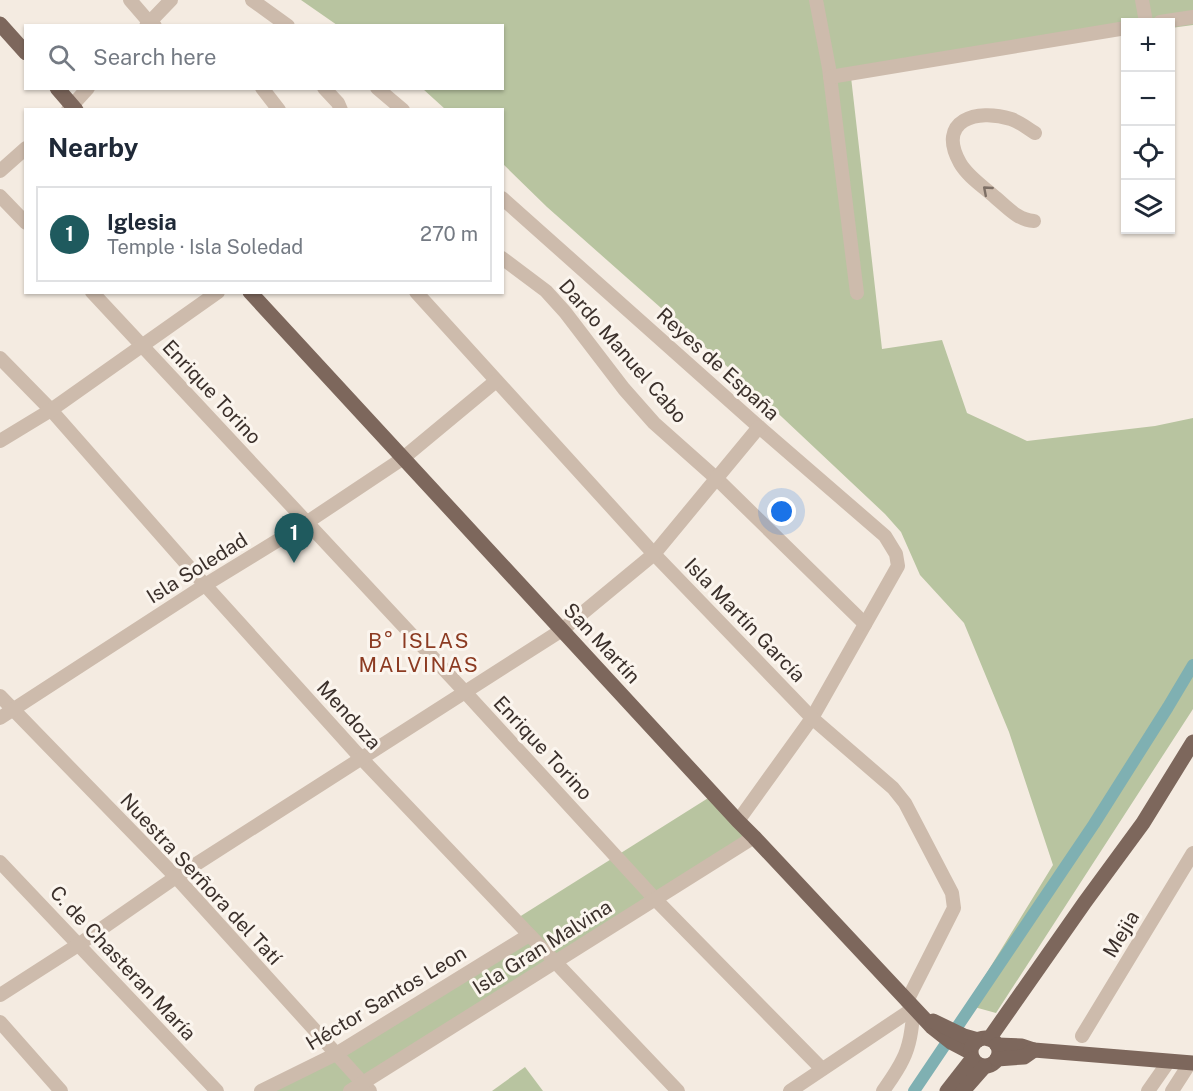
<!DOCTYPE html>
<meta charset="utf-8">
<style>
:root{--surface:#fff;--page:#f2f2f3;--text:#1f2937;--muted:#747a83;--line:#e0e1e3;--accent:#1f5a5e}
body{margin:0;font-family:"Public Sans",sans-serif;background:var(--page);color:var(--text)}
.controls{position:absolute;right:18px;top:18px;display:grid;overflow:hidden;border-radius:0px;box-shadow:0 2px 4px #0004}
.controls button{width:54px;height:54px;display:grid;place-items:center;padding:0;border:0;border-bottom:2px solid var(--line);background:var(--surface);color:var(--text);font:30px sans-serif}
.you{position:absolute;left:782px;top:512px;width:21px;height:21px;margin:-15px;border:4px solid #fff;border-radius:50%;background:#1a73e8;box-shadow:0 0 0 9px #1a73e833}
.badge{display:grid;place-items:center;width:39px;height:39px;border-radius:50%;background:var(--accent);color:#fff;font-size:20px;font-weight:700}
.pin{position:absolute;translate:-50% -50px;filter:drop-shadow(0 2px 3px #0008)}
.pin::after{content:'';position:absolute;top:32px;width:21px;height:18px;background:inherit;clip-path:polygon(0 0,100% 0,50% 100%)}
.list{margin:0;padding:0;list-style:none}
h2{display:flex;justify-content:space-between;align-items:center;height:78px;margin:0;padding:0 24px;font-size:26px}
h2 small{font-size:20px;font-weight:400;color:var(--muted)}
.list li{display:grid;grid-template-columns:39px 1fr auto;gap:18px;align-items:center;box-sizing:border-box;height:96px;margin:0 12px 12px;padding:0 12px;border:2px solid var(--line);border-radius:0px}
.list b{display:block;font-size:22px;white-space:nowrap}
.list p{margin:0;font-size:20px;white-space:nowrap;color:var(--muted)}
.list em{font-size:20px;font-style:normal;color:var(--muted)}
.icon{flex:none;width:33px;height:33px;fill:none;stroke:currentColor;stroke-width:2;stroke-linecap:round;stroke-linejoin:round}
.map{position:relative;flex:none;width:1193px;height:1091px;overflow:hidden}
.search{position:absolute;background:var(--surface);box-shadow:0 2px 4px #0004;left:24px;top:24px;width:480px;height:66px;display:flex;align-items:center;gap:15px;box-sizing:border-box;padding:0 21px;border-radius:0px;color:var(--muted);font-size:22px}
.panel{position:absolute;background:var(--surface);box-shadow:0 2px 4px #0004;left:24px;top:108px;width:480px;height:186px;border-radius:0px}
.map>svg:first-child{display:block}
.green{fill:#b8c4a0}
.lines{fill:none;stroke-linecap:round;stroke-linejoin:round}
.canal{stroke:#7fb0b2;stroke-width:12}
.minor{stroke:#cdbbac;stroke-width:14}
.major{stroke:#7d675c;stroke-width:15}
.oneway{stroke:#7d6f65}
.labels{text-anchor:middle;dominant-baseline:central;stroke-width:6;stroke-linejoin:round;paint-order:stroke}
.street-label{font-size:20px;fill:#3b302b;stroke:#fbf5ee}
.neighbourhood-label{font-size:21px;letter-spacing:1.5px;fill:#8c3b22;stroke:#fbf5ee}
</style>
<div class="map">
<svg width="1193" height="1091" viewBox="0 0 1193 1091">
<rect width="100%" height="100%" fill="#f4ebe1"/>
<g class="green">
<path d="M301 0H1193V25L1171 28 1170 22H1126L851 77 882 349 942 340 967 413 1027 441 1155 426 1193 418V709L996 1013 967 1005 1053 865 1009 732 964 623 920 575 901 532 885 514 748 385 547 207 503 164 502 110 445 109 423 89 502 88V26L337 25Z"/>
<path d="M713 795 753 837 349 1091H264L530 935 516 919Z"/>
<path d="M525 1067 543 1091H492Z"/>
</g>
<g class="lines">
<path class="canal" d="M914 1091 1094 824 1168 707 1193 665"/>
<g class="minor">
<path d="M130 0 149 22 155 26"/>
<path d="M252 0 288 26"/>
<path d="M816 0 829 68 857 293"/>
<path d="M1142 0 1146 22"/>
<path d="M1160 22 1193 17"/>
<path d="M146 26 171 0"/>
<path d="M830 77 1126 28"/>
<path d="M262 88 279 110"/>
<path d="M324 88 338 103 341 110"/>
<path d="M377 88 403 110"/>
<path d="M68 110 88 88"/>
<path d="M0 171 26 148"/>
<path d="M0 196 26 223"/>
<path d="M502 198 759 427 885 536 896 554 898 566 812 718 738 821"/>
<path d="M1034 221C1018 220 1008 208 996 198 984 187 968 177 960 163 936 120 977 108 1011 119 1020 122 1027 128 1035 133"/>
<path d="M502 258 546 291 565 312 624 389 654 423 717 479 865 624"/>
<path d="M92 292 465 692 655 899 822 1069"/>
<path d="M416 292 654 554 812 718 893 788 905 803 952 893 954 908 907 1001"/>
<path d="M0 358 51 410 205 585 361 758 678 1091"/>
<path d="M0 441 51 410 218 292"/>
<path d="M0 696 176 877 370 1091"/>
<path d="M0 718 205 585 306 523 402 459 496 381"/>
<path d="M0 862 217 1091"/>
<path d="M0 995 78 945 176 877 562 630 654 554 759 427"/>
<path d="M0 1022 61 1091"/>
<path d="M1082 1036 1193 853"/>
<path d="M261 1091 336 1054 529 935"/>
<path d="M350 1091 754 837"/>
<path d="M790 1091 914 1008"/>
<path d="M883 1091C890 1081 898 1070 903 1059 911 1043 912 1025 914 1008"/>
<path d="M1148 1091 1169 1061"/>
<path d="M1172 1091 1190 1063"/>
</g>
<g class="major">
<path d="M0 24 26 53"/>
<path d="M57 88 76 110"/>
<path d="M250 292 738 821 754 837 932 1027 951 1042 970 1052"/>
<path d="M933 1021 964 1036 978 1040"/>
<circle cx="985" cy="1052" r="14"/>
<path d="M989 1039 1085 902 1143 823 1193 742"/>
<path d="M997 1045 1022 1046 1034 1050 1193 1063"/>
<path d="M997 1059 1024 1057 1034 1050"/>
<path d="M947 1091 972 1059"/>
<path d="M963 1091 984 1067"/>
</g>
</g>
<defs><path id="oneway-chevron" d="M-2-3.5L2.5 0L-2 3.5" fill="none" stroke-width="1.6" stroke-linecap="round" stroke-linejoin="round" transform="scale(1.5)"/></defs>
<use class="oneway" href="#oneway-chevron" transform="translate(987 190) rotate(-139)"/>
<g class="labels">
<g class="street-label">
<text transform="translate(623 351) rotate(49)">Dardo Manuel Cabo</text>
<text transform="translate(718 364) rotate(42)">Reyes de España</text>
<text transform="translate(212 392) rotate(47)">Enrique Torino</text>
<text transform="translate(197 568) rotate(-32)">Isla Soledad</text>
<text transform="translate(745 620) rotate(46)">Isla Martín García</text>
<text transform="translate(602 643) rotate(47)">San Martín</text>
<text transform="translate(349 715) rotate(48)">Mendoza</text>
<text transform="translate(543 748) rotate(47)">Enrique Torino</text>
<text transform="translate(201 879) rotate(47)">Nuestra Serñora del Tatí</text>
<text transform="translate(1121 934) rotate(-59)">Mejia</text>
<text transform="translate(542 947) rotate(-32)">Isla Gran Malvina</text>
<text transform="translate(123 963) rotate(47)">C. de Chasteran María</text>
<text transform="translate(386 998) rotate(-31)">Héctor Santos Leon</text>
</g>
<g class="neighbourhood-label">
<text x="419" y="640">B° ISLAS<tspan x="419" dy="24">MALVINAS</tspan></text>
</g>
</g>
</svg>
<div class="controls">
<button>+</button>
<button>−</button>
<button><svg class="icon" aria-label="locate" viewBox="0 0 24 24"><circle cx="12" cy="12" r="6"/><path d="M12 2v4M12 18v4M2 12h4M18 12h4"/></svg></button>
<button><svg class="icon" aria-label="layers" viewBox="0 0 24 24"><path d="M12 4l9 5-9 5-9-5zM3 14l9 5 9-5"/></svg></button>
</div>
<div class="you"></div>
<div class="pin badge" style="left:294px;top:563px">1</div>
<div class="search"><svg class="icon" aria-label="search" viewBox="0 0 24 24"><circle cx="10" cy="10" r="6"/><path d="M15 15l6 6"/></svg>Search here</div>
<section class="panel">
<h2>Nearby<small></small></h2>
<ul class="list">
<li><span class="badge">1</span><div><b>Iglesia</b><p>Temple · Isla Soledad</p></div><em>270 m</em></li>
</ul>
</section>
</div>
